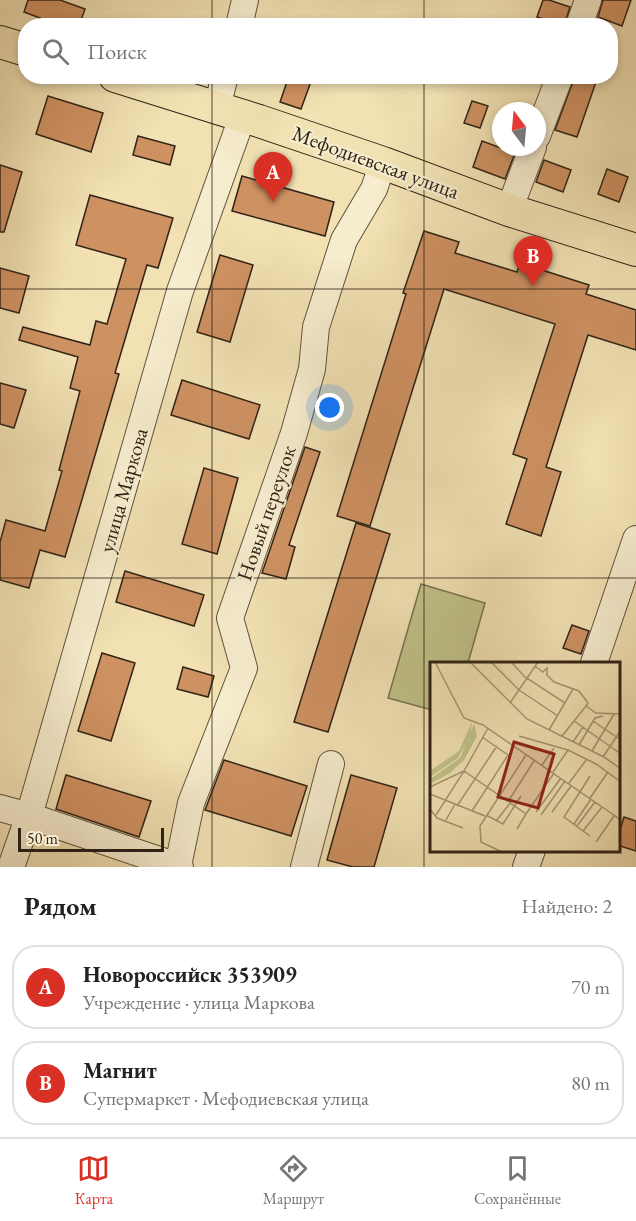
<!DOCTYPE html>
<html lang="ru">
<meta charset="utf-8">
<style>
:root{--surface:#fff;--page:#f6f6f6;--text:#222;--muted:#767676;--line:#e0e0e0;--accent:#d93025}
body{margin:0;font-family:"EB Garamond",serif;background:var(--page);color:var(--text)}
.compass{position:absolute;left:492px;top:102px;width:54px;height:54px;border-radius:50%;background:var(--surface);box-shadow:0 3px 9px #0003;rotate:344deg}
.scale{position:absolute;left:18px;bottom:15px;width:146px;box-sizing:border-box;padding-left:6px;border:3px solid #302316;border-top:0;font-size:16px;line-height:21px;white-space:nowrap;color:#302316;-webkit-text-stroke:4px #f6ecce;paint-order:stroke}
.you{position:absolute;left:330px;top:408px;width:21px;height:21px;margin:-15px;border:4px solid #fff;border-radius:50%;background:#1a73e8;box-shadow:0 0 0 9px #1a73e833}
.badge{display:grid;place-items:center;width:39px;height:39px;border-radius:50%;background:var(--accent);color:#fff;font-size:20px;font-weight:700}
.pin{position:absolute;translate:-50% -50px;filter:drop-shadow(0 2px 3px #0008)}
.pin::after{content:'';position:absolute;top:32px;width:21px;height:18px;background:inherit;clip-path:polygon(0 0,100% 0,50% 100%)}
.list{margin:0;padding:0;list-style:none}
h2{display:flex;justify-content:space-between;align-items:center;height:78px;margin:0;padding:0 24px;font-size:26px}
h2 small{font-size:20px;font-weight:400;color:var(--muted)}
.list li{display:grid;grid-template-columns:39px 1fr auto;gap:18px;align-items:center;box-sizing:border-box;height:84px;margin:0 12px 12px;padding:0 12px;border:2px solid var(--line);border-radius:24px}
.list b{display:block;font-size:22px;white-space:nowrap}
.list p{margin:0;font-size:20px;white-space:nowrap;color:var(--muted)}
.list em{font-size:20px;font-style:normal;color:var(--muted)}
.icon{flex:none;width:33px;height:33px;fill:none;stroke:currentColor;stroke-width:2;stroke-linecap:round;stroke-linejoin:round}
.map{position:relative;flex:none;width:636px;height:867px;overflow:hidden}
.search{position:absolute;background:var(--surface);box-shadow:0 3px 9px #0003;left:18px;right:18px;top:18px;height:66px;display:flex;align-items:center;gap:15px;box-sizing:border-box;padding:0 21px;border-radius:24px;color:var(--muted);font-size:22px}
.sheet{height:270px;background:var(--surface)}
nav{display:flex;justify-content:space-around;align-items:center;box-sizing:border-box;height:84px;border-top:2px solid var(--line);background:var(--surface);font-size:16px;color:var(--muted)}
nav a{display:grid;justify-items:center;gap:3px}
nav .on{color:var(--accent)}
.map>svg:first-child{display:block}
.green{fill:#c0c188;stroke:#78724f;stroke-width:1.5}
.building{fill:#ce9162;stroke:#302316;stroke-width:1.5}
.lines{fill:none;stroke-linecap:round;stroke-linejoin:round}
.minor-casing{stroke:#60523d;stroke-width:28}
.major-casing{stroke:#302316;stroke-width:34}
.minor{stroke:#f6ecce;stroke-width:26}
.major{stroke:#f1e1b3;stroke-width:32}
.grid{fill:none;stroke:#302316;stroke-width:1.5;stroke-opacity:0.55}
.labels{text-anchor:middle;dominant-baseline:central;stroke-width:4.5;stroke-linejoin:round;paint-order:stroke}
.street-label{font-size:21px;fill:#302316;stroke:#f6ecce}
.inset-road{fill:none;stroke:#a49574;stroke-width:1.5}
.view{fill:#8f2418;fill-opacity:0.15;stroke:#8f2418;stroke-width:3}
.inset-edge{fill:none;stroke:#302316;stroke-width:3}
</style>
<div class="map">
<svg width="636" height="867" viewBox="0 0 636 867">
<rect width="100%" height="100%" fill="#f1e1b3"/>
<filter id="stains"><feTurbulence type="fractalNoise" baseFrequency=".00333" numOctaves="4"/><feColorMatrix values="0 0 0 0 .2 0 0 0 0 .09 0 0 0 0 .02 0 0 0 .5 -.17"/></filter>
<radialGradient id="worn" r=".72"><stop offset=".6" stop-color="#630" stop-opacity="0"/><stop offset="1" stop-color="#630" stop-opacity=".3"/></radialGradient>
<path class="green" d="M421 584 485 603 468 663H432V710L388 698Z"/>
<g class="building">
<path d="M28 0H60L85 9 79 26H61L24 12Z"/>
<path d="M543 0H549L570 7 564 26 537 17Z"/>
<path d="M603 0H631L622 26 598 17Z"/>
<path d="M289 76H313L301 109 280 102Z"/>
<path d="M575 76H598L577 137 555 130Z"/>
<path d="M48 96 103 113 91 152 36 134Z"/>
<path d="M472 101 488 106 480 128 464 123Z"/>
<path d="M138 136 175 146 170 165 133 155Z"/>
<path d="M482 141 515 153 505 179 473 167Z"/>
<path d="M544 160 571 170 563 192 536 182Z"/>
<path d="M0 165 22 172 4 232H0Z"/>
<path d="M607 169 628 177 619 202 598 194Z"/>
<path d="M242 176 334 202 325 236 232 211Z"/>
<path d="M90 195 173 218 158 268 147 265 115 373 119 374 65 557 40 550 29 588 0 580V542L6 520 45 531 62 471 59 470 80 391 70 388 78 357 19 340 23 327 90 345 96 321 107 324 126 259 76 245Z"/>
<path d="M424 231 459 242 455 253 517 272 520 263 589 285 586 294 636 310V350L588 335 546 467 561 472 541 536 506 524 527 459 513 454 555 324 444 289 370 526 337 516 406 294 403 293Z"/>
<path d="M220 255 253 265 230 342 197 332Z"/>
<path d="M0 268 29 276 19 313 0 308Z"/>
<path d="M182 380 260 405 249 439 171 415Z"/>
<path d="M0 383 26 390 14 428 0 424Z"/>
<path d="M305 447 320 452 289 545 295 547 286 579 262 573Z"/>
<path d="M204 468 238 478 217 554 182 544Z"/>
<path d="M356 523 390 534 328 732 294 722Z"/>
<path d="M125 571 204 595 194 626 116 602Z"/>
<path d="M572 625 589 631 581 654 563 648Z"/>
<path d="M102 653 135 663 111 741 78 731Z"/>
<path d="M183 667 214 676 208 697 177 689Z"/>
<path d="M224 760 307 786 291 836 205 810Z"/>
<path d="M66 775 151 801 139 837 56 809Z"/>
<path d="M351 775 397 788 374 867H353L327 860Z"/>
<path d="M624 817 636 821V851L620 846V830Z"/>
</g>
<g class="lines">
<g class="minor-casing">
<g id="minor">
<path d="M239 26 245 0"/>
<path d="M579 26 588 0"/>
<path d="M217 107 225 76"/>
<path d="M537 136 560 76"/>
<path d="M509 210 533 147"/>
<path d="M594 663 636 539"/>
<path d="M0 808 29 816 180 867"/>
<path d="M178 866 191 803 244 668 230 618 294 433 312 369 316 327 344 240 374 189 383 163"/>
<path d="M11 867 29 816 180 291 243 115"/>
<path d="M304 867 331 764"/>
<path d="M526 867 532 850"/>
</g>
</g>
<g class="major-casing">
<g id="major">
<path d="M0 42 26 50"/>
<path d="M115 76 259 121 383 163 509 210 636 250"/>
</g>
</g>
<use href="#minor" class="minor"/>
<use href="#major" class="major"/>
</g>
<path class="grid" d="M212 0V26M424 0V26M212 76V867M424 76V867M0 289H636M0 578H636"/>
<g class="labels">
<g class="street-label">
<text transform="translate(376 162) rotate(20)">Мефодиевская улица</text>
<text transform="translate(123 490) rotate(-74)">улица Маркова</text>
<text transform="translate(266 513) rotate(-71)">Новый переулок</text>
</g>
</g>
<g transform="translate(430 662)">
<rect width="190" height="190" fill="#f1e1b3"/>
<path d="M42 60 40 74 28 96 0 115V109L29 89ZM44 62 47 74 34 98 20 111 0 122V117L30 96Z" fill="#c0c188"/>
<path class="inset-road" d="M5 0 34 56 53 63 191 158M40 0 97 57 174 95 191 107M61 0 89 28 128 54M81 0 95 15 135 41M105 4 113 10 117 6V13L124 20 149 29 158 41 156 44M80 41 108 0M144 59 191 92M163 59 191 78M119 68 143 27M89 74 138 88 166 102 191 120M132 74 156 44 166 51 191 52M143 80 153 65M149 83 165 56 173 54M162 89 184 52M173 95 191 68M112 103 124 86M123 110 138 88M139 121 157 97M0 125 34 109 58 66M0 132 55 154M160 136 178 110M79 138 104 99M27 144 67 84M0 147 7 156 33 166M42 149 78 93 52 75M106 150 131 116M122 150 141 124M96 152 124 111M6 153 34 109 96 152 87 167M56 153 73 162 91 134M111 153 135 119M16 158 25 142M66 159 81 140M144 162 161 137M147 164 165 140M153 169 172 145M160 174 134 155 160 114M166 180 184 154M72 190 51 180 50 164 96 93"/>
<path class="view" d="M84 80 124 92 108 146 68 135Z"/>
<rect width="190" height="190" class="inset-edge"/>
</g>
<rect width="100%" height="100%" filter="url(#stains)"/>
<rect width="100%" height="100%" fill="url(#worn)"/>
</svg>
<svg class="compass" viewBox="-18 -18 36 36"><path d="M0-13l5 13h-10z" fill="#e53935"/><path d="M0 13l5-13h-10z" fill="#767676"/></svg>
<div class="scale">50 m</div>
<div class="you"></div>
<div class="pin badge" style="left:273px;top:202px">A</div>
<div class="pin badge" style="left:533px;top:286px">B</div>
<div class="search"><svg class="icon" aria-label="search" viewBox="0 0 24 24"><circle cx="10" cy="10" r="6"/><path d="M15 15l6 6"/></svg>Поиск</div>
</div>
<section class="sheet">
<h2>Рядом<small>Найдено: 2</small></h2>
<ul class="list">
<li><span class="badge">A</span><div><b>Новороссийск 353909</b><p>Учреждение · улица Маркова</p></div><em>70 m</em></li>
<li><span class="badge">B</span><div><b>Магнит</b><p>Супермаркет · Мефодиевская улица</p></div><em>80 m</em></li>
</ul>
</section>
<nav>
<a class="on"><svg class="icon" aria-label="map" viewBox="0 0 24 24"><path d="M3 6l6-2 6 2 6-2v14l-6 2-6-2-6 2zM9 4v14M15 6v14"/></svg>Карта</a>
<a><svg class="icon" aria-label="directions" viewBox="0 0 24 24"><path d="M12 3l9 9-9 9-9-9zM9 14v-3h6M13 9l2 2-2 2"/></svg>Маршрут</a>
<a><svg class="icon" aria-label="saved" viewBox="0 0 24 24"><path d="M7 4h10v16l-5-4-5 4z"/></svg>Сохранённые</a>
</nav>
